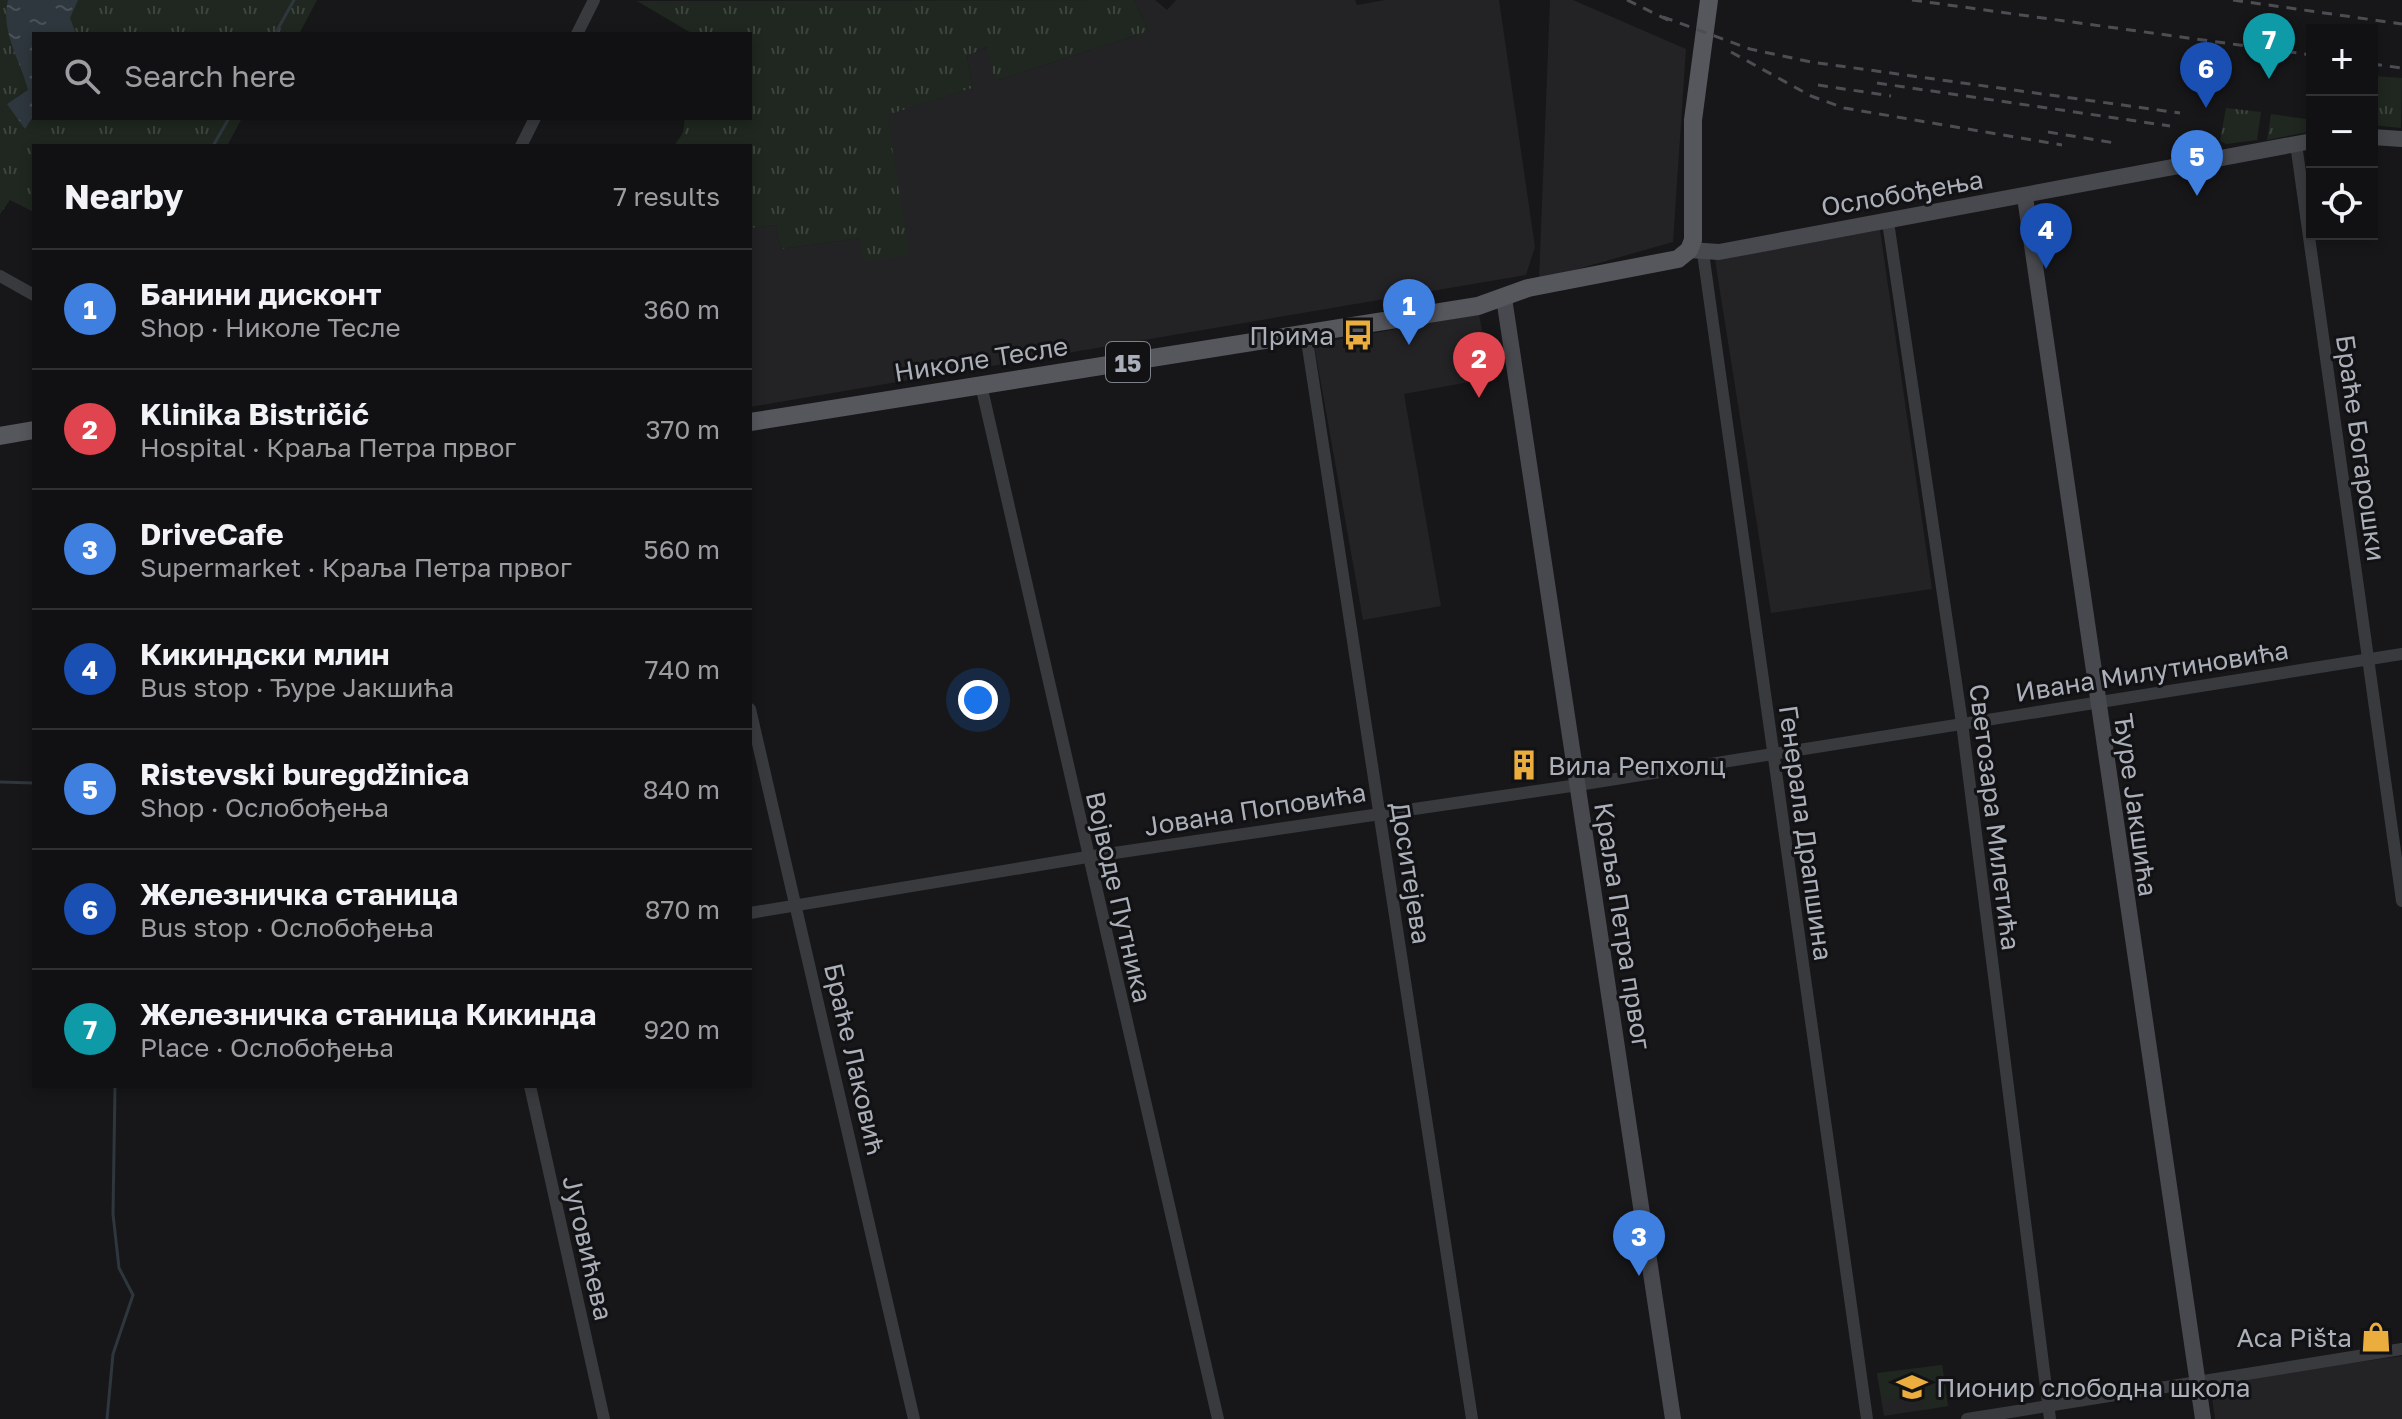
<!DOCTYPE html>
<meta charset="utf-8">
<style>
:root{--surface:#111113;--page:#1a1a1c;--text:#f1f3f6;--muted:#9c9da0;--line:#303133;--accent:#ebad3e}
body{margin:0;font-family:"Golos Text",sans-serif;background:var(--page);color:var(--text)}
.controls{position:absolute;right:24px;top:24px;display:grid;overflow:hidden;border-radius:0px;box-shadow:0 4px 12px #0003}
.controls button{width:72px;height:72px;display:grid;place-items:center;padding:0;border:0;border-bottom:2px solid var(--line);background:var(--surface);color:var(--text);font:40px sans-serif}
.you{position:absolute;left:978px;top:700px;width:28px;height:28px;margin:-20px;border:6px solid #fff;border-radius:50%;background:#1a73e8;box-shadow:0 0 0 12px #1a73e833}
.badge{display:grid;place-items:center;width:52px;height:52px;border-radius:50%;background:var(--accent);color:#fff;font-size:26px;font-weight:700}
.pin{position:absolute;translate:-50% -66px;filter:drop-shadow(0 2px 4px #0008)}
.pin::after{content:'';position:absolute;top:42px;width:28px;height:24px;background:inherit;clip-path:polygon(0 0,100% 0,50% 100%)}
.list{margin:0;padding:0;list-style:none}
h2{display:flex;justify-content:space-between;align-items:center;height:104px;margin:0;padding:0 32px;font-size:34px}
h2 small{font-size:26px;font-weight:400;color:var(--muted)}
.list li{display:grid;grid-template-columns:52px 1fr auto;gap:24px;align-items:center;box-sizing:border-box;height:120px;padding:0 32px;border-top:2px solid var(--line)}
.list b{display:block;font-size:30px;white-space:nowrap}
.list p{margin:0;font-size:26px;white-space:nowrap;color:var(--muted)}
.list em{font-size:26px;font-style:normal;color:var(--muted)}
.icon{flex:none;width:44px;height:44px;fill:none;stroke:currentColor;stroke-width:2;stroke-linecap:round;stroke-linejoin:round}
.map{position:relative;flex:none;width:2402px;height:1419px;overflow:hidden}
.search{position:absolute;background:var(--surface);box-shadow:0 4px 12px #0003;left:32px;top:32px;width:720px;height:88px;display:flex;align-items:center;gap:20px;box-sizing:border-box;padding:0 28px;border-radius:0px;color:var(--muted);font-size:30px}
.panel{position:absolute;background:var(--surface);box-shadow:0 4px 12px #0003;left:32px;top:144px;width:720px;height:944px;border-radius:0px}
.map>svg:first-child{display:block}
.built{fill:#232326}
.grass{fill:url(#grass-tufts)}
.garden{fill:#1f2720}
.water{fill:url(#water-ripples)}
.lines{fill:none;stroke-linecap:round;stroke-linejoin:round}
.stream{stroke:#2e373d;stroke-width:3}
.street{stroke:#383a3e;stroke-width:12}
.secondary{stroke:#47494e;stroke-width:16}
.primary{stroke:#55575d;stroke-width:18}
.rail{stroke:#4c4e53;stroke-width:3;stroke-dasharray:10 8;stroke-linecap:butt}
.labels{text-anchor:middle;dominant-baseline:central;stroke-width:6;stroke-linejoin:round;paint-order:stroke}
.shield{fill:#121214;stroke:#7c8088;stroke-width:2}
.shield-label{font-size:24px;font-weight:bold;fill:#aaafb9}
.street-label{font-size:26px;fill:#aaafb9;stroke:#121214}
.poi-label{font-size:26px;fill:#aaafb9;stroke:#121214;text-anchor:end}
</style>
<div class="map">
<svg width="2402" height="1419" viewBox="0 0 2402 1419">
<defs>
<pattern id="grass-tufts" width="24" height="20" patternUnits="userSpaceOnUse" patternTransform="scale(2)"><rect width="24" height="20" fill="#1f2720"/><path d="M3 7l-1-3M5 7V3M7 7l1-3M15 17l-1-3M17 17v-4M19 17l1-3" fill="none" stroke="#3d443e"/></pattern>
<pattern id="water-ripples" width="26" height="14" patternUnits="userSpaceOnUse" patternTransform="scale(2)"><rect width="26" height="14" fill="#2e373d"/><path d="M2 4q2-2 4 0t4 0M15 11q2-2 4 0t4 0" fill="none" stroke="#4a5157"/></pattern>
</defs>
<rect width="100%" height="100%" fill="#171719"/>
<g class="built">
<path d="M1134 0H1155L1167 10 1176 0H1355L1357 5 1385 0H1499L1535 247 1526 275 750 407V228L776 225 781 249 860 238 886 115 972 88 967 56 988 47 995 81 1149 31Z"/>
<path d="M1550 0H1573L1686 49 1673 242 1539 280Z"/>
<path d="M1880 230 1932 589 1771 613 1715 260Z"/>
<path d="M1479 314 1491 378 1404 394 1441 606 1363 620 1314 344Z"/>
<path d="M2402 1356V1419H2215L2210 1383Z"/>
<path d="M1942 1365 1948 1406 1884 1416 1877 1374Z"/>
</g>
<g class="grass">
<path d="M0 0H317L299 34H34V118H242L227 146H34V212L10 200 0 214Z"/>
<path d="M1134 0 1149 31 995 81 987 47 967 56 972 88 887 115 909 255 864 262 860 238 781 249 776 225 750 228V146H674L683 133 685 118H750V34H693L637 1Z"/>
<path d="M2372 76 2402 78 2401 128 2372 125Z"/>
<path d="M2226 108 2261 112 2257 140 2226 144 2220 141Z"/>
<path d="M2271 114 2306 119 2312 127 2308 132 2267 140Z"/>
</g>
<path class="garden" d="M1942 1365 1948 1406 1924 1410 1921 1395 1882 1401 1877 1373Z"/>
<path class="water" d="M8 0H78L70 18 76 34H34V115L25 129 7 104 28 90C21 61 0 32 8 0Z"/>
<g class="lines">
<g class="stream">
<path d="M275 34 294 0"/>
<path d="M213 146 229 118"/>
<path d="M0 782 34 783"/>
<path d="M107 1419 113 1354 133 1295 119 1268 113 1214 115 1086"/>
</g>
<g class="street">
<path d="M577 34 594 0"/>
<path d="M2296 144 2402 901"/>
<path d="M521 146 535 118"/>
<path d="M1888 222 1962 723 2050 1419"/>
<path d="M1703 253 1867 1419"/>
<path d="M0 276 34 295"/>
<path d="M1306 334 1472 1419"/>
<path d="M981 385 1218 1419"/>
<path d="M750 709 914 1419"/>
<path d="M750 913 1087 857 1578 785 2402 654"/>
<path d="M530 1086 604 1419"/>
<path d="M1967 1419 2402 1349"/>
</g>
<g class="secondary">
<path d="M2372 137 2402 139"/>
<path d="M2025 197 2203 1419"/>
<path d="M1689 250 1719 252 2312 141"/>
<path d="M1504 298 1673 1419"/>
</g>
<g class="primary">
<path d="M750 422 1478 306 1528 288 1678 259 1689 250 1693 240V120L1709 0"/>
<path d="M0 436 34 430"/>
</g>
<g class="rail">
<path d="M1627 0 1670 21"/>
<path d="M1912 0 2312 55"/>
<path d="M2233 0 2402 24"/>
<path d="M1663 17 1750 49 1811 62 2180 113"/>
<path d="M1731 52 1811 96 1844 108 2062 145"/>
<path d="M2372 64 2402 68"/>
<path d="M1877 83 2170 126"/>
<path d="M1818 85 1891 96"/>
<path d="M2048 132 2115 143"/>
</g>
</g>
<defs>
<g id="bus-bare" transform="scale(2.4)"><path d="M-5-6H5V4H4V6H2V4H-2V6H-4V4H-5ZM-3.5-4V0h7V-4ZM-3.5 1.2v1.5H-2V1.2ZM2 1.2v1.5H3.5V1.2Z" fill="#ebad3e" stroke="#121214" stroke-width="2.5" paint-order="stroke"/></g>
<g id="building-bare" transform="scale(2.4)"><path d="M-4-6H4V6H1V3H-1V6H-4ZM-2.5-4.3h1.7v1.8h-1.7ZM.8-4.3h1.7v1.8H.8ZM-2.5-1h1.7V.8h-1.7ZM.8-1h1.7V.8H.8Z" fill="#ebad3e" stroke="#121214" stroke-width="2.5" paint-order="stroke"/></g>
<g id="shop-bare" transform="scale(2.4)"><path d="M-5-2.5h2.3a2.7 3.5 0 0 1 5.4 0H5L5.5 6h-11ZM-1.5-2.5h3a1.5 2.3 0 0 0-3 0Z" fill="#ebad3e" stroke="#121214" stroke-width="2.5" paint-order="stroke"/></g>
<g id="school-bare" transform="scale(2.4)"><path d="M0-5L7-2L0 1L-7-2ZM-4 1L0 2.5L4 1V4Q0 6-4 4Z" fill="#ebad3e" stroke="#121214" stroke-width="2.5" paint-order="stroke"/></g>
</defs>
<g fill-rule="evenodd">
<use href="#bus-bare" x="1358" y="335"/>
<use href="#building-bare" x="1524" y="765"/>
<use href="#shop-bare" x="2376" y="1337"/>
<use href="#school-bare" x="1912" y="1387"/>
</g>
<g class="labels">
<rect class="shield" x="1106" y="342" width="44" height="40" rx="6"/>
<g class="shield-label">
<text x="1128" y="362">15</text>
</g>
<g class="street-label">
<text transform="translate(1902 193) rotate(-10)">Ослобођења</text>
<text transform="translate(981 359) rotate(-9)">Николе Тесле</text>
<text transform="translate(2361 448) rotate(82)">Браће Богарошки</text>
<text transform="translate(2152 671) rotate(-9)">Ивана Милутиновића</text>
<text transform="translate(2136 805) rotate(82)">Ђуре Јакшића</text>
<text transform="translate(1255 809) rotate(-9)">Јована Поповића</text>
<text transform="translate(1995 817) rotate(83)">Светозара Милетића</text>
<text transform="translate(1806 833) rotate(82)">Генерала Драпшина</text>
<text transform="translate(1411 873) rotate(81)">Доситејева</text>
<text transform="translate(1119 897) rotate(77)">Војводе Путника</text>
<text transform="translate(1623 926) rotate(81)">Краља Петра првог</text>
<text transform="translate(855 1059) rotate(77)">Браће Лаковић</text>
<text transform="translate(588 1248) rotate(77)">Југовићева</text>
</g>
<g class="poi-label">
<text x="1334" y="335">Прима</text>
<text x="1548" y="765" text-anchor="start">Вила Репхолц</text>
<text x="2352" y="1337">Aca Pišta</text>
<text x="1936" y="1387" text-anchor="start">Пионир слободна школа</text>
</g>
</g>
</svg>
<div class="controls">
<button>+</button>
<button>−</button>
<button><svg class="icon" aria-label="locate" viewBox="0 0 24 24"><circle cx="12" cy="12" r="6"/><path d="M12 2v4M12 18v4M2 12h4M18 12h4"/></svg></button>
</div>
<div class="you"></div>
<div class="pin badge" style="left:1409px;top:345px;background:#3f7fe0">1</div>
<div class="pin badge" style="left:1479px;top:398px;background:#e0444e">2</div>
<div class="pin badge" style="left:1639px;top:1276px;background:#3f7fe0">3</div>
<div class="pin badge" style="left:2046px;top:269px;background:#1a4fb4">4</div>
<div class="pin badge" style="left:2197px;top:196px;background:#3f7fe0">5</div>
<div class="pin badge" style="left:2206px;top:108px;background:#1a4fb4">6</div>
<div class="pin badge" style="left:2269px;top:79px;background:#0f9aa8">7</div>
<div class="search"><svg class="icon" aria-label="search" viewBox="0 0 24 24"><circle cx="10" cy="10" r="6"/><path d="M15 15l6 6"/></svg>Search here</div>
<section class="panel">
<h2>Nearby<small>7 results</small></h2>
<ul class="list">
<li><span class="badge" style="background:#3f7fe0">1</span><div><b>Банини дисконт</b><p>Shop · Николе Тесле</p></div><em>360 m</em></li>
<li><span class="badge" style="background:#e0444e">2</span><div><b>Klinika Bistričić</b><p>Hospital · Краља Петра првог</p></div><em>370 m</em></li>
<li><span class="badge" style="background:#3f7fe0">3</span><div><b>DriveCafe</b><p>Supermarket · Краља Петра првог</p></div><em>560 m</em></li>
<li><span class="badge" style="background:#1a4fb4">4</span><div><b>Кикиндски млин</b><p>Bus stop · Ђуре Јакшића</p></div><em>740 m</em></li>
<li><span class="badge" style="background:#3f7fe0">5</span><div><b>Ristevski buregdžinica</b><p>Shop · Ослобођења</p></div><em>840 m</em></li>
<li><span class="badge" style="background:#1a4fb4">6</span><div><b>Железничка станица</b><p>Bus stop · Ослобођења</p></div><em>870 m</em></li>
<li><span class="badge" style="background:#0f9aa8">7</span><div><b>Железничка станица Кикинда</b><p>Place · Ослобођења</p></div><em>920 m</em></li>
</ul>
</section>
</div>
